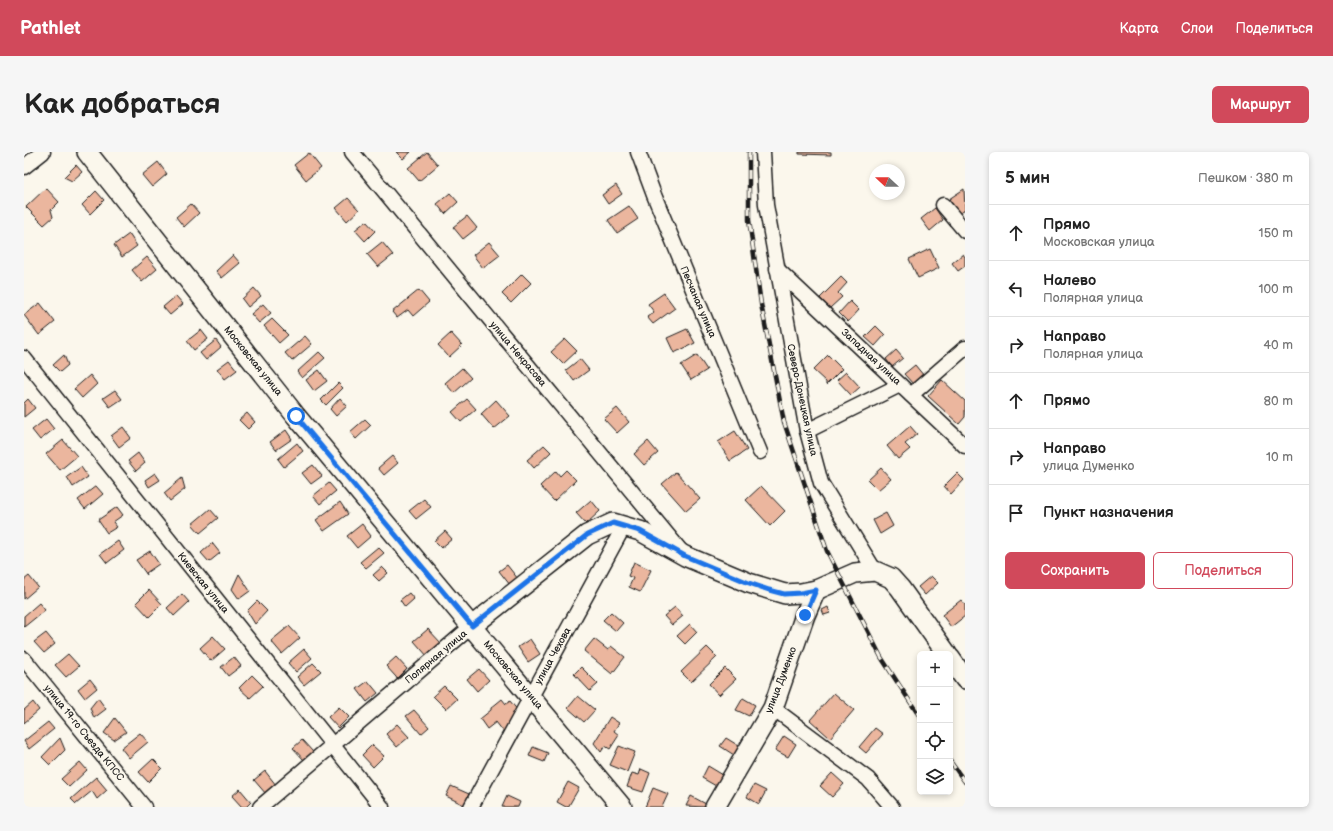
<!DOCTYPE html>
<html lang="ru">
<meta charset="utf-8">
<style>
:root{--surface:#fff;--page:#f6f6f6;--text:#222;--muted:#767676;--line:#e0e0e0;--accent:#d1495b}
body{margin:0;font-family:"Balsamiq Sans",sans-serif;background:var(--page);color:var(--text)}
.controls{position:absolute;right:12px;bottom:12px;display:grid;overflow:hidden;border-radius:6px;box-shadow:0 2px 6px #0003}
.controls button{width:36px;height:36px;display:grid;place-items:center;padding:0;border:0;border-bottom:1px solid var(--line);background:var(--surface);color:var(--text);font:20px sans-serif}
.compass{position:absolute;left:845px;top:12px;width:36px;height:36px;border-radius:50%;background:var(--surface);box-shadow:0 2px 6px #0003;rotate:292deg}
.stop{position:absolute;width:12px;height:12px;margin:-9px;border:3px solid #1a73e8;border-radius:50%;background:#fff}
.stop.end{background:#1a73e8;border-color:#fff;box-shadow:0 1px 4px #0008}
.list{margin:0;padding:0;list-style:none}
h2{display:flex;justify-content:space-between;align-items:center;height:52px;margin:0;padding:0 16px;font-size:17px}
h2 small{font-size:13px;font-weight:400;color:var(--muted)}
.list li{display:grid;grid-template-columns:26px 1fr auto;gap:12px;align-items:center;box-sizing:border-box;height:56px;padding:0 16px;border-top:1px solid var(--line)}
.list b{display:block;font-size:15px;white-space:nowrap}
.list p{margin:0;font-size:13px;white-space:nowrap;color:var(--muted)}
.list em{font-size:13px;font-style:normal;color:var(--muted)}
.actions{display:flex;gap:8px;padding:12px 16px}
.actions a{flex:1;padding:9px 0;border:1px solid var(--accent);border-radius:6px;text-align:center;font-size:14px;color:var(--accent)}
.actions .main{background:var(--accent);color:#fff}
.icon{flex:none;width:22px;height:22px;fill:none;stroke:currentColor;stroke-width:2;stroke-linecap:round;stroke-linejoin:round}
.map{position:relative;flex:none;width:941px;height:655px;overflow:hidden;border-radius:6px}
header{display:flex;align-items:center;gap:24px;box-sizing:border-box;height:56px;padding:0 20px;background:var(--accent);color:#fff}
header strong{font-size:19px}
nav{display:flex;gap:22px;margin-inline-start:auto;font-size:14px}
.intro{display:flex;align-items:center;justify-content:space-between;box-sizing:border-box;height:96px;padding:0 24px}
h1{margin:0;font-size:28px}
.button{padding:10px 18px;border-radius:6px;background:var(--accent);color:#fff;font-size:14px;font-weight:700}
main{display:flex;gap:24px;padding:0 24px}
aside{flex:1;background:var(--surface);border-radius:6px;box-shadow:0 2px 6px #0003}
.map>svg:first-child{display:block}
.building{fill:#ebb69e;stroke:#1c1c1c}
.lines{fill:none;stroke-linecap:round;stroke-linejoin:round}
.street-casing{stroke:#1c1c1c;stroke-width:17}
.secondary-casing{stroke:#1c1c1c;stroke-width:22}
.street{stroke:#fbf7ec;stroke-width:14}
.secondary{stroke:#fbf7ec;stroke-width:19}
.rail-casing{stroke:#1c1c1c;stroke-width:4.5}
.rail{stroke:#fbf7ec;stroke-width:3;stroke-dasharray:9;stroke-linecap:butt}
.route{stroke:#1a73e8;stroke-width:5}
.labels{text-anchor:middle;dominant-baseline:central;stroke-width:4;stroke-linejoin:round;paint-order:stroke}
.street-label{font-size:10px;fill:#1c1c1c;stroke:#fbf7ec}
</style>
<header>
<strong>Pathlet</strong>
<nav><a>Карта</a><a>Слои</a><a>Поделиться</a></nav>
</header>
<div class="intro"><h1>Как добраться</h1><a class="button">Маршрут</a></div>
<main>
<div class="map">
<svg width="941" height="655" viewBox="0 0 941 655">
<rect width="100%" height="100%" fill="#fbf7ec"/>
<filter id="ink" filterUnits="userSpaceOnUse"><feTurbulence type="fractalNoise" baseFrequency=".025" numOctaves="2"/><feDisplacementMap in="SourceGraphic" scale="8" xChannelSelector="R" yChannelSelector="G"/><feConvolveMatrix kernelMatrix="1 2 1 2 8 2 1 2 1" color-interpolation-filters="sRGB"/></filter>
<g filter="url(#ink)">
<g class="building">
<path d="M372 0H387L379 7Z"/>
<path d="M403 0 414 13 395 29 384 16Z"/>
<path d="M775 0H807V3L775 2Z"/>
<path d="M285 1 297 16 282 28 270 13Z"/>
<path d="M134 10 143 22 128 35 118 23Z"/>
<path d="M52 13 58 20 48 29 40 25Z"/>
<path d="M592 33 598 42 584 52 578 43Z"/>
<path d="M22 36 35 50 27 58 29 65 20 73 2 55Z"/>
<path d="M940 37 941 58 935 62 925 47Z"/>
<path d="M72 39 80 48 66 62 58 53Z"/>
<path d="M426 41 434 50 421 62 413 52Z"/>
<path d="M324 46 335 58 323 69 312 56Z"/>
<path d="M167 52 175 61 160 75 152 65Z"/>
<path d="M605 54 614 67 593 81 584 68Z"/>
<path d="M911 56 919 68 906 79 897 67Z"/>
<path d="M443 64 453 76 439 87 429 75Z"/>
<path d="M342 69 351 79 341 89 331 78Z"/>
<path d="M105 82 113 94 98 105 90 93Z"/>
<path d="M358 90 369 103 354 115 343 102Z"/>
<path d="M465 90 476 103 459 116 449 103Z"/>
<path d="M906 97 915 116 894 126 885 107Z"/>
<path d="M939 102 941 105V114L934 119 928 111Z"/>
<path d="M209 103 216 111 198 126 192 119Z"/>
<path d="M123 105 133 117 118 130 108 118Z"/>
<path d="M498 122 507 131 487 151 478 142Z"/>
<path d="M817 125 823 131 814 141 818 145 806 156 796 146Z"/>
<path d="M230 136 237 144 224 155 218 147Z"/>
<path d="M395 138 405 150 389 164 384 158 373 166 368 160Z"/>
<path d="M640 141 651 156 629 172 623 165 630 160 624 152Z"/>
<path d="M152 144 159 152 146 163 139 155Z"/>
<path d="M826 149 835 158 824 170 815 161Z"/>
<path d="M16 151 31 170 15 183 0 163Z"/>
<path d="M239 152 247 161 235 171 227 162Z"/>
<path d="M248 167 264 183 255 191 240 174Z"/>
<path d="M852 174 861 183 851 194 841 185Z"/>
<path d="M663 177 671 191 650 201 643 186Z"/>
<path d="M177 178 184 187 170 198 163 189Z"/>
<path d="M427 181 438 193 425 205 414 193Z"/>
<path d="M281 184 288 192 268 209 261 201Z"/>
<path d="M541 187 553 199 539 212 527 200Z"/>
<path d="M192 188 197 195 182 208 176 201Z"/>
<path d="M872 198 879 206 868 215 862 207Z"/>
<path d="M295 200 301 206 278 226 273 220Z"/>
<path d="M40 203 44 213 36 220 29 213Z"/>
<path d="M673 203 683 218 667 228 657 213Z"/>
<path d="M804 203 818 217 802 233V230L789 218Z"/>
<path d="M556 207 565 218 550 229 542 218Z"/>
<path d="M205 208 213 218 201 227 193 217Z"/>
<path d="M891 213 900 224 890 233 880 222Z"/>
<path d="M438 216 447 226 430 241 421 231Z"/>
<path d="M295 218 303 229 290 239 282 228Z"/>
<path d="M822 220 836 235 827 243 813 228Z"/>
<path d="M66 223 73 232 58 246 50 237Z"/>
<path d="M918 228 941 249V265L935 272 904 244Z"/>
<path d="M314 231 319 236 302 253 297 248Z"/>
<path d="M91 238 98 247 86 255 79 246Z"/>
<path d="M316 246 323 254 312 264 306 257Z"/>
<path d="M4 247 11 256 0 265V251Z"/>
<path d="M443 247 452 257 437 270 428 260Z"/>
<path d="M472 248 486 264 470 277 457 262Z"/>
<path d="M593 256 605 270 593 281 580 267Z"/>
<path d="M223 261 231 270 224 277 215 268Z"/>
<path d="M22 267 30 277 16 288 8 278Z"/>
<path d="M341 267 347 273 332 287 326 280Z"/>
<path d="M886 274 893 282 881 292 886 297 874 307 863 294Z"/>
<path d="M99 275 107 286 95 295 87 284Z"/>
<path d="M262 278 268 287 252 298 246 290Z"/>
<path d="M711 279 723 298 706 309 694 290Z"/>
<path d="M39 288 53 304 36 318 22 302Z"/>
<path d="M624 289 634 301 620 313 610 302Z"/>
<path d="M273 291 279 299 260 315 254 307Z"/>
<path d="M520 293 527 300 510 316 503 308Z"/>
<path d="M114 301 121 311 112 319 104 309Z"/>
<path d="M368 304 374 311 360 323 354 316Z"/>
<path d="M289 313 298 324 287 332 278 321Z"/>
<path d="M57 315 64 325 49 335 43 325Z"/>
<path d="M857 316 867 327 854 338 844 328Z"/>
<path d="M542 318 552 328 530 349 516 334 532 319 536 324Z"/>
<path d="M652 320 676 347 662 359 638 332Z"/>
<path d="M131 321 136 328 125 335 121 328Z"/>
<path d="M933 321 940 328 927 342 920 334Z"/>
<path d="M158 326 161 337 146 349 140 341Z"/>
<path d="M305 331 312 339 296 352 289 344Z"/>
<path d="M72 334 79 342 61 357 54 348Z"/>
<path d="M737 334 761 359 746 374 722 348Z"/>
<path d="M400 347 407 355 392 367 385 359Z"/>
<path d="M567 348 576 359 562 372 552 361Z"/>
<path d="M316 350 324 362 300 379 292 368Z"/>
<path d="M93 355 99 363 89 370 93 375 83 381 74 368Z"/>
<path d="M186 357 194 366 176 381 168 372Z"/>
<path d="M862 361 869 374 856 382 849 368Z"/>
<path d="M338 372 347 384 333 396 323 384Z"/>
<path d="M421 379 428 387 417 396 410 389Z"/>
<path d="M94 389 100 398 83 411 76 402Z"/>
<path d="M188 391 196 401 185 410 177 401Z"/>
<path d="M354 395 360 401 342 416 336 410Z"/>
<path d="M126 399 135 412 122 421 123 423 112 408Z"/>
<path d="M610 410 627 418 616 440 605 435 609 426 604 424Z"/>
<path d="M483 413 494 427 486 433 475 419Z"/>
<path d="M358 415 364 421 355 429 349 423Z"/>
<path d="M215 422 226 439 215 447 208 437Z"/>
<path d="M5 424 14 435 0 447V428Z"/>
<path d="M907 424 914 431 901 443 894 435Z"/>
<path d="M125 438 138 452 125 465 112 451Z"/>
<path d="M385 441 390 447 381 455 376 448Z"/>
<path d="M158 442 165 450 150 464 143 456Z"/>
<path d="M937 448 941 453V464L927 475 918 463Z"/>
<path d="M233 449 243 459 231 472 223 459Z"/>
<path d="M15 451 21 458 0 475V464Z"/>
<path d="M651 455 659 464 648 473 640 464Z"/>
<path d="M804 455 806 461 800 463 798 458Z"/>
<path d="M587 460 599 471 592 479 579 468Z"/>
<path d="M666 472 673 480 661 492 653 484Z"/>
<path d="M265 474 276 486 258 502 247 489Z"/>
<path d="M404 477 418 492 404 505 390 489Z"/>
<path d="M22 481 31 492 20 501 10 490Z"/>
<path d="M189 484 201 497 187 509 176 496Z"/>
<path d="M506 487 516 502 504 510 494 495Z"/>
<path d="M570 487 584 498 587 494 601 505 588 522 560 499Z"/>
<path d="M683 495 693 505 667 530 657 520Z"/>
<path d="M280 497 288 506 272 520 264 511Z"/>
<path d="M44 502 55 514 42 525 31 513Z"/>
<path d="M210 505 217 514 204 524 197 515Z"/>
<path d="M372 505 383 517 373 527 372 525 362 514Z"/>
<path d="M289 511 297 519 280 533 273 525Z"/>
<path d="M557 515 574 532 566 539 550 522Z"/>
<path d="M701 516 712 527 695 543 685 532Z"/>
<path d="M455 517 465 528 453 539 443 527Z"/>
<path d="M228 523 239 534 226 546 215 536Z"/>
<path d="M66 527 73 536 61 546 54 537Z"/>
<path d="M344 529 354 541 343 550 333 537Z"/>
<path d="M420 534 433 547 422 557 409 544Z"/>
<path d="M810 541 830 558 806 586 786 568Z"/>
<path d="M554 544 571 558 560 570 544 556Z"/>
<path d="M74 546 82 557 70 566 66 556Z"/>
<path d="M719 546 731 553 725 564 712 558Z"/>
<path d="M478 547 482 552 486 549 495 560 490 570 479 579 472 570 463 577 456 567 467 558V556Z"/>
<path d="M9 550 15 558 0 571V558Z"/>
<path d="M315 555 325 565 314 576 304 565Z"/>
<path d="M390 558 405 575 397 582 382 564Z"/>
<path d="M586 565 595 571 590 579 595 583 586 597 581 594 577 600 570 591Z"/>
<path d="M91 566 102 580 90 588 80 581Z"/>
<path d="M24 570 30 577 5 597 0 589Z"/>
<path d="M373 572 385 585 373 595 362 582Z"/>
<path d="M851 576 859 582 842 601 835 595Z"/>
<path d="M116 581 124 590 105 606 97 596Z"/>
<path d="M760 584 772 592 764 605 751 598Z"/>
<path d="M36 586 41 598 26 613 18 605Z"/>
<path d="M702 586 715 594 710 603 696 594Z"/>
<path d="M278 588 289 600 280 608 269 596Z"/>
<path d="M348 593 360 604 349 615 338 603Z"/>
<path d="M595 594 611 600 603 620 586 613Z"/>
<path d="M509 595 524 601 520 610 505 604Z"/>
<path d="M129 607 138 616 124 630 115 620Z"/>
<path d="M56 610 63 618 45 635 37 627Z"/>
<path d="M684 614 699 623 692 634 678 626Z"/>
<path d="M617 617 626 621 619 640 603 635 608 621 615 623Z"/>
<path d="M241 619 252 633 242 642 230 628Z"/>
<path d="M808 621 820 632 808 645 796 634Z"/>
<path d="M72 625 83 638 73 647 68 639 52 652 47 647Z"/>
<path d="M544 630 555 636 544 655H542L533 650Z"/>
<path d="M730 633 742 639 735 652 723 645Z"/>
<path d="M427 634 445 642 440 653 422 644Z"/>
<path d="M629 636 644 642 638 655H621Z"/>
<path d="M216 637 227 650 222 655H218L208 644Z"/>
<path d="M483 644 496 650 494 655H478Z"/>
<path d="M667 644 682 652 680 655 662 654Z"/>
</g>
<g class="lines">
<g class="street-casing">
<g id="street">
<path d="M328 0 656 398"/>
<path d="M614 0 630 43 736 300"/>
<path d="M739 0 742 53 783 279 797 331 851 419"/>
<path d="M0 15 19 0"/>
<path d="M919 53 941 79"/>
<path d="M753 117 941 294"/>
<path d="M0 206 358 655"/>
<path d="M887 243 941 196"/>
<path d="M783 279 876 233"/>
<path d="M0 507 120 655"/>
<path d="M749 556 844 627 868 655"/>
<path d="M236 655 448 474"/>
<path d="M447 655 600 374"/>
</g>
</g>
<g class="secondary-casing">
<g id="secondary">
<path d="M63 0 272 264 598 655"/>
<path d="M448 474 563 383 589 371 616 379 661 404 725 431 761 442 777 441 792 438 831 421 851 419 867 426 876 436 923 502"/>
<path d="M926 506 941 527"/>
<path d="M691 655 749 556 781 463 792 438"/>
</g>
</g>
<use href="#street" class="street"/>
<use href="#secondary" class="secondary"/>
<g class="rail-casing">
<g id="rail">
<path d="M725 0V68L737 152 760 270 803 399 857 505 896 565"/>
<path d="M926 609 941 630"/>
</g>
</g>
<use href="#rail" class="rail"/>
</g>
</g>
<g class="lines" filter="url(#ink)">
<path class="route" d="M272 264 448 474 563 383 589 371 616 379 661 404 725 431 745 438 760 442 777 441 792 438 781 463"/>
</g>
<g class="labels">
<g class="street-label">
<text transform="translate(674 150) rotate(67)">Песчаная улица</text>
<text transform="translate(494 202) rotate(50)">улица Некрасова</text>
<text transform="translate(847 205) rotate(43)">Западная улица</text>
<text transform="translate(229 209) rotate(51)">Московская улица</text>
<text transform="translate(778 248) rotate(78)">Северо-Донецкая улица</text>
<text transform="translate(179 431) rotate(51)">Киевская улица</text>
<text transform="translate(529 504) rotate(-61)">улица Чехова</text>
<text transform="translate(412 505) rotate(-40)">Полярная улица</text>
<text transform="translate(489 523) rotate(50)">Московская улица</text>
<text transform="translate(757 528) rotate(-69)">улица Думенко</text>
<text transform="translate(60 581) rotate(51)">улица 19-го Съезда КПСС</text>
</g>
</g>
</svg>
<div class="controls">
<button>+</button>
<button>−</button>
<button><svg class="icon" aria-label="locate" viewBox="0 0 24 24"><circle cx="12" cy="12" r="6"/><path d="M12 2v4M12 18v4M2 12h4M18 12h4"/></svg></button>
<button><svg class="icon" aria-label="layers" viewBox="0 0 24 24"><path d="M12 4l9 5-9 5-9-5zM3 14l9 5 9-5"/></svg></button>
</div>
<svg class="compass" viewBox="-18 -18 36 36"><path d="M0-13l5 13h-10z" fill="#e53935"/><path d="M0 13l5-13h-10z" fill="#767676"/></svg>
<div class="stop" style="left:272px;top:264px"></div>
<div class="stop end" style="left:781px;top:463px"></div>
</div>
<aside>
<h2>5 мин<small>Пешком · 380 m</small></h2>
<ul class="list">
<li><svg class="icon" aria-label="ahead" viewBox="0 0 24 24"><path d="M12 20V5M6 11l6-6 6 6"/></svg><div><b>Прямо</b><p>Московская улица</p></div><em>150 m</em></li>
<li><svg class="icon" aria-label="left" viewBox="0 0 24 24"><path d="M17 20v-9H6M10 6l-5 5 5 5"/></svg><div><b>Налево</b><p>Полярная улица</p></div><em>100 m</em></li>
<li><svg class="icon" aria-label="right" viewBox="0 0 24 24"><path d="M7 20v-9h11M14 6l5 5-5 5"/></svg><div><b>Направо</b><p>Полярная улица</p></div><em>40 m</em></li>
<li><svg class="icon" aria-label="ahead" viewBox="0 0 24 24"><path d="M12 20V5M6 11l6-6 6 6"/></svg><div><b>Прямо</b></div><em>80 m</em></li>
<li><svg class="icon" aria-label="right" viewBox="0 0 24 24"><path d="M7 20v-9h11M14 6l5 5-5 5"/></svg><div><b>Направо</b><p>улица Думенко</p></div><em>10 m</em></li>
<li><svg class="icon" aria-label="arrive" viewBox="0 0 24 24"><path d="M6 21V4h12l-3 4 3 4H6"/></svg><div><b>Пункт назначения</b></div></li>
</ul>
<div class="actions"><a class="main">Сохранить</a><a>Поделиться</a></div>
</aside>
</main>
